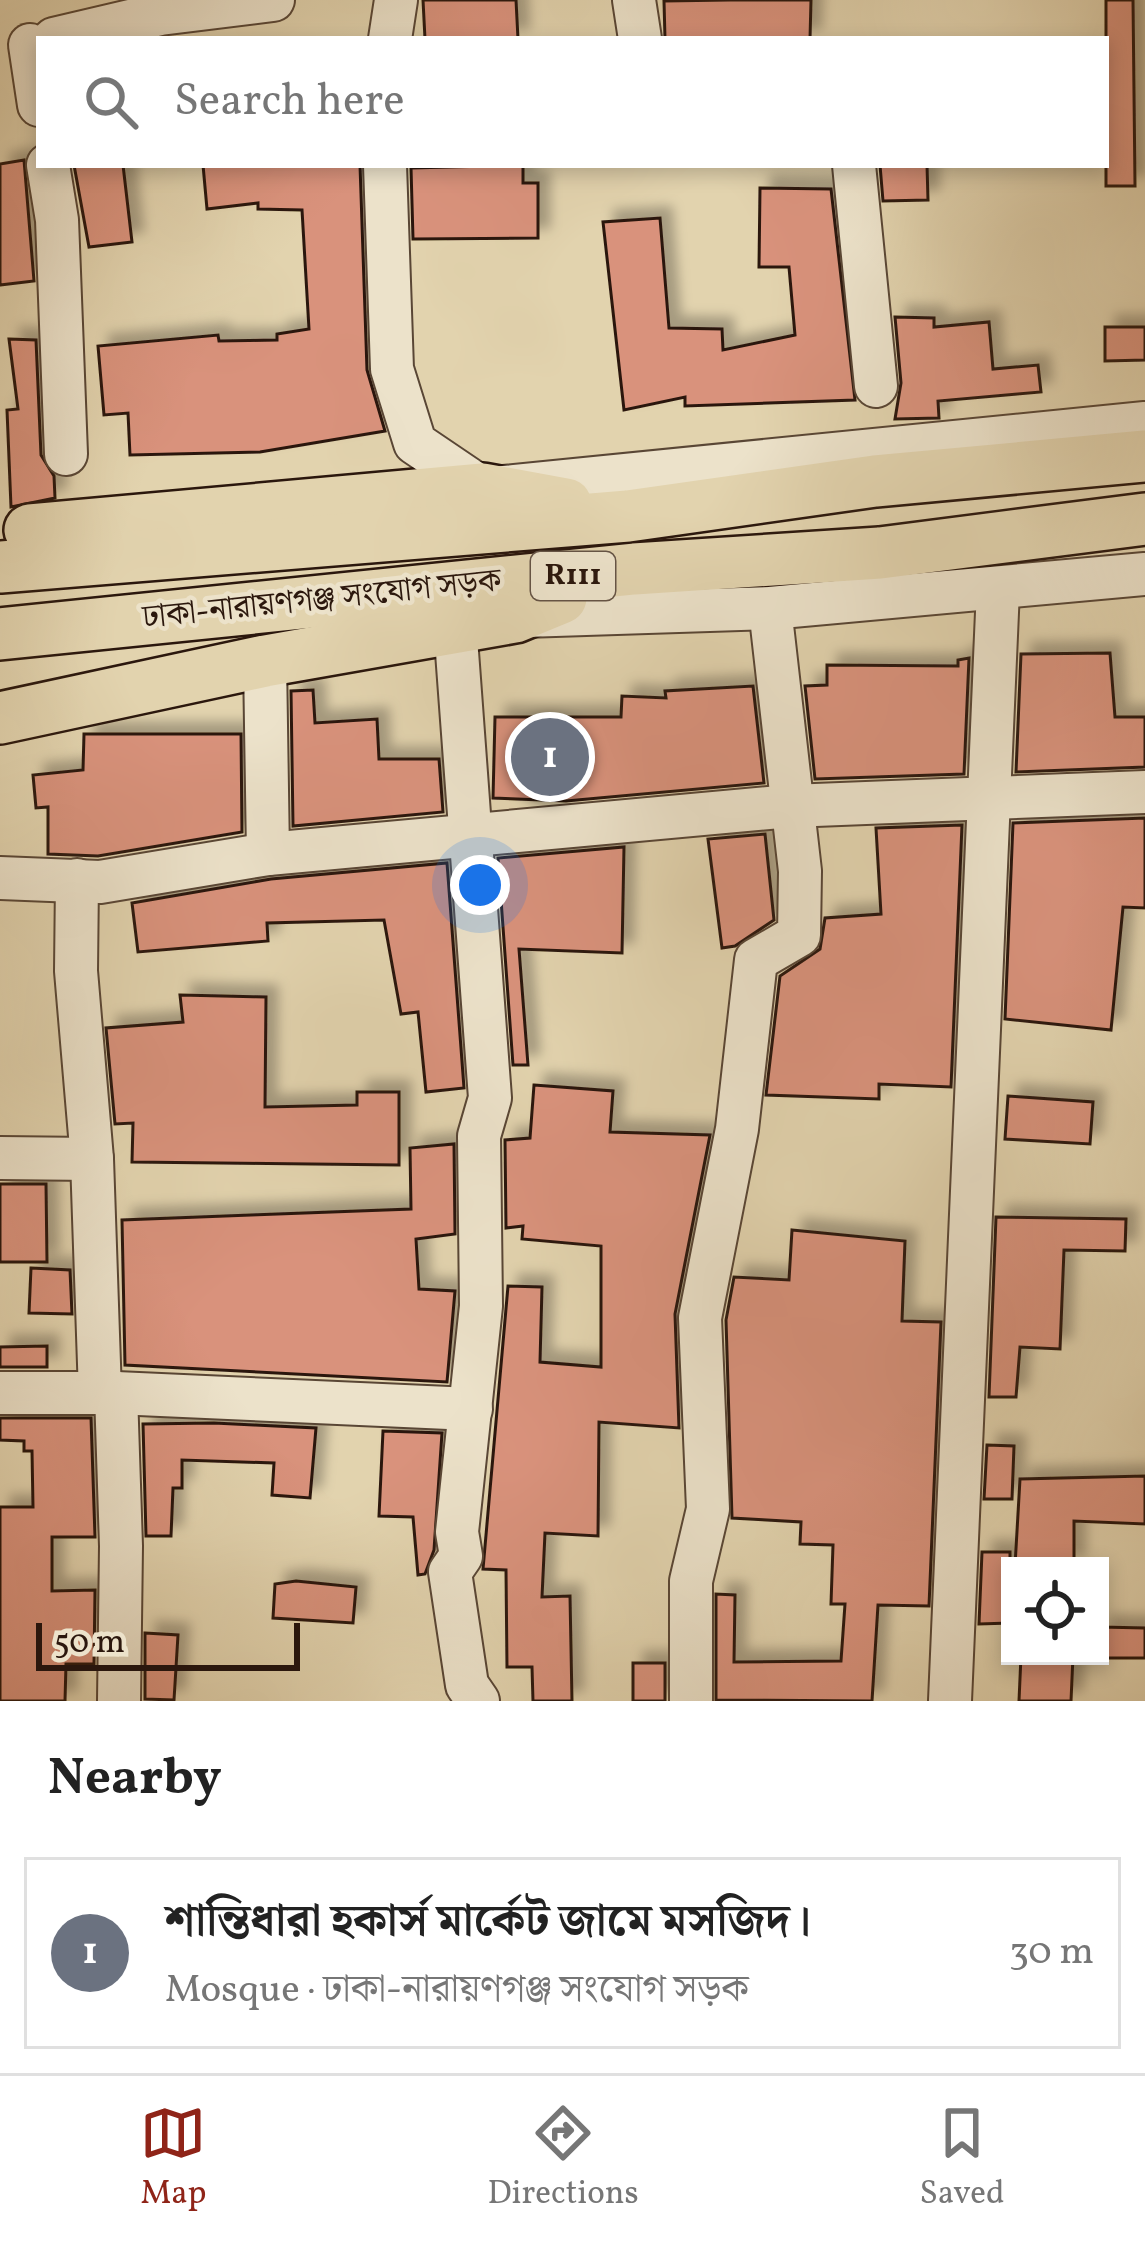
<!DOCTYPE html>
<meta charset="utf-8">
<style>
:root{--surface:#fff;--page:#f6f6f6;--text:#222;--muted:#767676;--line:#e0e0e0;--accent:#8f2418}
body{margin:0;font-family:Vollkorn,"Noto Serif Bengali",serif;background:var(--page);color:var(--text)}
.controls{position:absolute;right:36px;bottom:36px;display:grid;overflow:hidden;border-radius:0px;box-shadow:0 6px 18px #0003}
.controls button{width:108px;height:108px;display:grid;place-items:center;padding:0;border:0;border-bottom:3px solid var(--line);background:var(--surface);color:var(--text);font:60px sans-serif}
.scale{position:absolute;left:36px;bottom:30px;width:264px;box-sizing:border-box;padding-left:12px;border:6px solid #2b170d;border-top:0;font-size:33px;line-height:42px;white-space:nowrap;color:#2b170d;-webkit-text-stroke:9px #ece2ca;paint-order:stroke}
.you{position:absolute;left:480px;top:885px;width:42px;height:42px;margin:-30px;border:9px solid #fff;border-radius:50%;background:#1a73e8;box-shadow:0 0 0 18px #1a73e833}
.badge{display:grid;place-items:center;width:78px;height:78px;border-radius:50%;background:var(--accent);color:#fff;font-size:39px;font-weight:700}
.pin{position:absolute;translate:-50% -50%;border:6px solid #fff;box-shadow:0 3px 12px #0006}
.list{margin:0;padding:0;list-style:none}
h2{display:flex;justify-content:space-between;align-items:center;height:156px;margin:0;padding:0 48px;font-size:51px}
h2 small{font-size:39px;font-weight:400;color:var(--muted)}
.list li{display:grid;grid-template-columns:78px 1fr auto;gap:36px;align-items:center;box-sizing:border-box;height:192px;margin:0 24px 24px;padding:0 24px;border:3px solid var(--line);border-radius:0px}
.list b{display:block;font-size:45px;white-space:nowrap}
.list p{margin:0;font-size:39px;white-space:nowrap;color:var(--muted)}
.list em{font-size:39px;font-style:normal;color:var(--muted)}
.icon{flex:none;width:66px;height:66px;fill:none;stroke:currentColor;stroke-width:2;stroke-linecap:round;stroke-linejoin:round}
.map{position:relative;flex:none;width:1145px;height:1701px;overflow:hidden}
.search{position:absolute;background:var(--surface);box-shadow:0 6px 18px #0003;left:36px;right:36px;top:36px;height:132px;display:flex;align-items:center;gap:30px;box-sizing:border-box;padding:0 42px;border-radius:0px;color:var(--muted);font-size:45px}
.sheet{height:372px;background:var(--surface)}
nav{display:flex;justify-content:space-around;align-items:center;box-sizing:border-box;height:168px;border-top:3px solid var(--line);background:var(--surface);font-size:33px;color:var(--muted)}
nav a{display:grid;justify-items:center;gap:6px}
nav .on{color:var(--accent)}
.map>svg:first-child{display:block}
.building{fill:#d9927c;stroke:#2b170d;stroke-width:3;filter:url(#shadow)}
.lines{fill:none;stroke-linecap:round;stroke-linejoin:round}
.minor-casing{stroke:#594635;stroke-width:46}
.major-casing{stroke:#2b170d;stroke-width:56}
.minor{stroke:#ece2ca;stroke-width:42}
.major{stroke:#e2d3ae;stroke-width:51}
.labels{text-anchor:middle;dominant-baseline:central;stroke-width:9;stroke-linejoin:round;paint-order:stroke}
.shield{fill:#ece2ca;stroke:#655446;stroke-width:3}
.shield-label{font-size:30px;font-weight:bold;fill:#2b170d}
.street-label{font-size:33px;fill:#2b170d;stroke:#ece2ca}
</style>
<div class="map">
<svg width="1145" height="1701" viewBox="0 0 1145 1701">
<defs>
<filter id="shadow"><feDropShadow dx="11" dy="-11" stdDeviation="6" flood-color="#0004"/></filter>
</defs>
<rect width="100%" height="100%" fill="#e2d3ae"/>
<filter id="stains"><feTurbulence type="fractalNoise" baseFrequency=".00167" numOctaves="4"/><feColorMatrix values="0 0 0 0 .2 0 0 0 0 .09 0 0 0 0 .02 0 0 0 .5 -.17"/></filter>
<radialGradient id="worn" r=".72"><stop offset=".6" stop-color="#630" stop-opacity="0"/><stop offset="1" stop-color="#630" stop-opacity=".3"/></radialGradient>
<g class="building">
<path d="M423 0H516L518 39H425Z"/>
<path d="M730 0H811L810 39H665L664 1Z"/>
<path d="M1106 0H1133L1135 186H1106Z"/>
<path d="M24 160 34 281 0 285V164Z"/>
<path d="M74 165H123L132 242 89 247Z"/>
<path d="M203 165H360L367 370 385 431 260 452 130 455 128 413 104 415 98 346 218 335 219 341 277 340V334L309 329 302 210 258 209V203L207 209Z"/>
<path d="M523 165V183H538V238L413 239 411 168Z"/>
<path d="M880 165H927L928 200 883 201Z"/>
<path d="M760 188 831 189 855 400 685 406V397L624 410 603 222 660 218 669 328 722 329 723 350 795 335 789 267H759Z"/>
<path d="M895 317 934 318V327L989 322 993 369 1038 365 1041 392 938 401 939 418 895 419 901 383Z"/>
<path d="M1105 327H1145V360L1105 361Z"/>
<path d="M9 339 36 340 41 455 54 476 55 498 11 507 7 410 18 409Z"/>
<path d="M1110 653 1115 717H1145V767L1016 772 1021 654Z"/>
<path d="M969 658 964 774 815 779 805 686 827 685V665L958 666V660Z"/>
<path d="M753 686 764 783 566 801 493 798 495 717H621L622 696 666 698 665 691Z"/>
<path d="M313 690 315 723 377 719 379 759H439L443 812 293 826 291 691Z"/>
<path d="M84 734H241L242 832 98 856 48 854V807L36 808 33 775 83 770Z"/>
<path d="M1145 818V908L1123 907 1111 1030 1005 1019 1013 823Z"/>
<path d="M962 825 951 1087 879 1084V1099L766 1095 780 976 820 949 825 918 881 914 876 828Z"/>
<path d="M765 834 774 920 735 946 722 948 708 839Z"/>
<path d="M624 847 622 953 519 949 528 1065H513L498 858Z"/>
<path d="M447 863 464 1088 426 1092 418 1012 401 1014 384 920 267 923 268 941 138 952 132 903 271 879Z"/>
<path d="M180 995 266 997 265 1107 357 1105V1092H399V1165L132 1162 133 1123 115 1124 106 1028 183 1022Z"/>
<path d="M534 1085 613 1091 610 1132 710 1135 675 1314 679 1428 599 1422 598 1536 545 1533 542 1597 570 1596 572 1701H533L532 1667H507L506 1570 483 1569 508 1286 542 1287 540 1362 601 1367V1246L522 1239 523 1226 506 1228 505 1140 530 1138Z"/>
<path d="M1008 1096 1093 1102 1090 1144 1005 1139Z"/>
<path d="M454 1144 455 1234 416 1239 419 1289 455 1291 447 1382 125 1365 122 1220 411 1209 410 1148Z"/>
<path d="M0 1184H46L47 1262H0Z"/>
<path d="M996 1217 1126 1219 1125 1251 1064 1250 1060 1349 1020 1347 1016 1397H989Z"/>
<path d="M792 1230 905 1241 902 1321 941 1322 929 1606 878 1605 872 1701 716 1700V1594L735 1595 734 1662 841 1661 845 1604H831L833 1545 800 1544 801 1522 732 1518 726 1320 734 1277 789 1280Z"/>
<path d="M31 1268 70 1270 72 1314 29 1313Z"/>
<path d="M47 1346V1367H0V1347Z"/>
<path d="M0 1418H91L95 1537H52V1591L95 1590 94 1664H66L65 1701H0V1507H33L32 1451H24V1441L0 1440Z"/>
<path d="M214 1423 316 1428 310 1498 272 1495 274 1463 182 1460V1488H173L171 1536H146L143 1424Z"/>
<path d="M383 1431 442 1433 434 1550 425 1574 418 1575 413 1517 379 1516Z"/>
<path d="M987 1445 1014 1446 1012 1499H984Z"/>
<path d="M1145 1476V1524L1074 1521V1566H1015L1020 1479Z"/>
<path d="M982 1552H1010V1623L979 1624Z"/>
<path d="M296 1581 356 1587 353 1623 273 1618 275 1584Z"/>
<path d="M1100 1627 1145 1628V1658H1100Z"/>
<path d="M145 1633 178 1635 174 1700 145 1699Z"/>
<path d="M1021 1656H1073L1071 1701H1019Z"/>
<rect x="633" y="1663" width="32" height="38"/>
</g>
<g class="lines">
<g class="minor-casing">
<g id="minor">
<path d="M634 0 640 39"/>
<path d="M54 39 160 14 273 0"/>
<path d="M390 39 396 0"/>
<path d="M30 45 39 105"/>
<path d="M48 165 57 220 66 454"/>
<path d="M385 165 392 369 415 443 483 489 1145 423"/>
<path d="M854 165 876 386"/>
<path d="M524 616 770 608 1145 574"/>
<path d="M455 625 490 1098 479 1136 481 1306 457 1532 461 1556 450 1572 467 1685 478 1701"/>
<path d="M265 661 268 854"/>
<path d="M0 878 100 882 268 854 790 806 1145 792"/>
<path d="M0 1158 92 1159 76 971 77 880"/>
<path d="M92 1159 100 1393"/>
<path d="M0 1393H116L121 1546 119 1701"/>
<path d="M116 1393 471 1409"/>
<path d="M691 1701V1581L708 1509 700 1318 737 1129 756 960 799 935 800 871 770 608"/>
<path d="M950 1701 998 589"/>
</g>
</g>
<g class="major-casing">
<g id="major">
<path d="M30 530 483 489 566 504"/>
<path d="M0 567 628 516 875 481 1145 456"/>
<path d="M0 634 634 569 880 553 1145 519"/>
<path d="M0 718 265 661 515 617 561 598"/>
</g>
</g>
<use href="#minor" class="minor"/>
<use href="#major" class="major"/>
</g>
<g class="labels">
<rect class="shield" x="531" y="552" width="84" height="48" rx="9"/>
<g class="shield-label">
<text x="573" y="576">R111</text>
</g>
<g class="street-label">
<text transform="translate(322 601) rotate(-6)">ঢাকা-নারায়ণগঞ্জ সংযোগ সড়ক</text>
</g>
</g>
<rect width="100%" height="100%" filter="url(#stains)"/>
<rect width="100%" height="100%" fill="url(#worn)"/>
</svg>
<div class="controls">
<button><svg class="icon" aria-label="locate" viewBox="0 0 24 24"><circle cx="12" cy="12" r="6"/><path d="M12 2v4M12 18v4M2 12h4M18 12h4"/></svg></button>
</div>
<div class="scale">50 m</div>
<div class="you"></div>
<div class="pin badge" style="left:550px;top:757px;background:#6b7280">1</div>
<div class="search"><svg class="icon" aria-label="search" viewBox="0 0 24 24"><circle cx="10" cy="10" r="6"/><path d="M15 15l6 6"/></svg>Search here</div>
</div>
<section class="sheet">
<h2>Nearby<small></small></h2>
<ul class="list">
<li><span class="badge" style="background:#6b7280">1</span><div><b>শান্তিধারা হকার্স মার্কেট জামে মসজিদ।</b><p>Mosque · ঢাকা-নারায়ণগঞ্জ সংযোগ সড়ক</p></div><em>30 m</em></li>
</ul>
</section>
<nav>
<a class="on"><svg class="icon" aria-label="map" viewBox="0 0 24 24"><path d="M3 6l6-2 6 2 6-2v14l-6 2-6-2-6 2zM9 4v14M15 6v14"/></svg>Map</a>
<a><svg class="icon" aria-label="directions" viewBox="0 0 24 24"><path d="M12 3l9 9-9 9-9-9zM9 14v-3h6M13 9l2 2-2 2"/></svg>Directions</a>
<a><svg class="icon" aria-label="saved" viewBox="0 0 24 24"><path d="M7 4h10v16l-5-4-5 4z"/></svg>Saved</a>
</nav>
